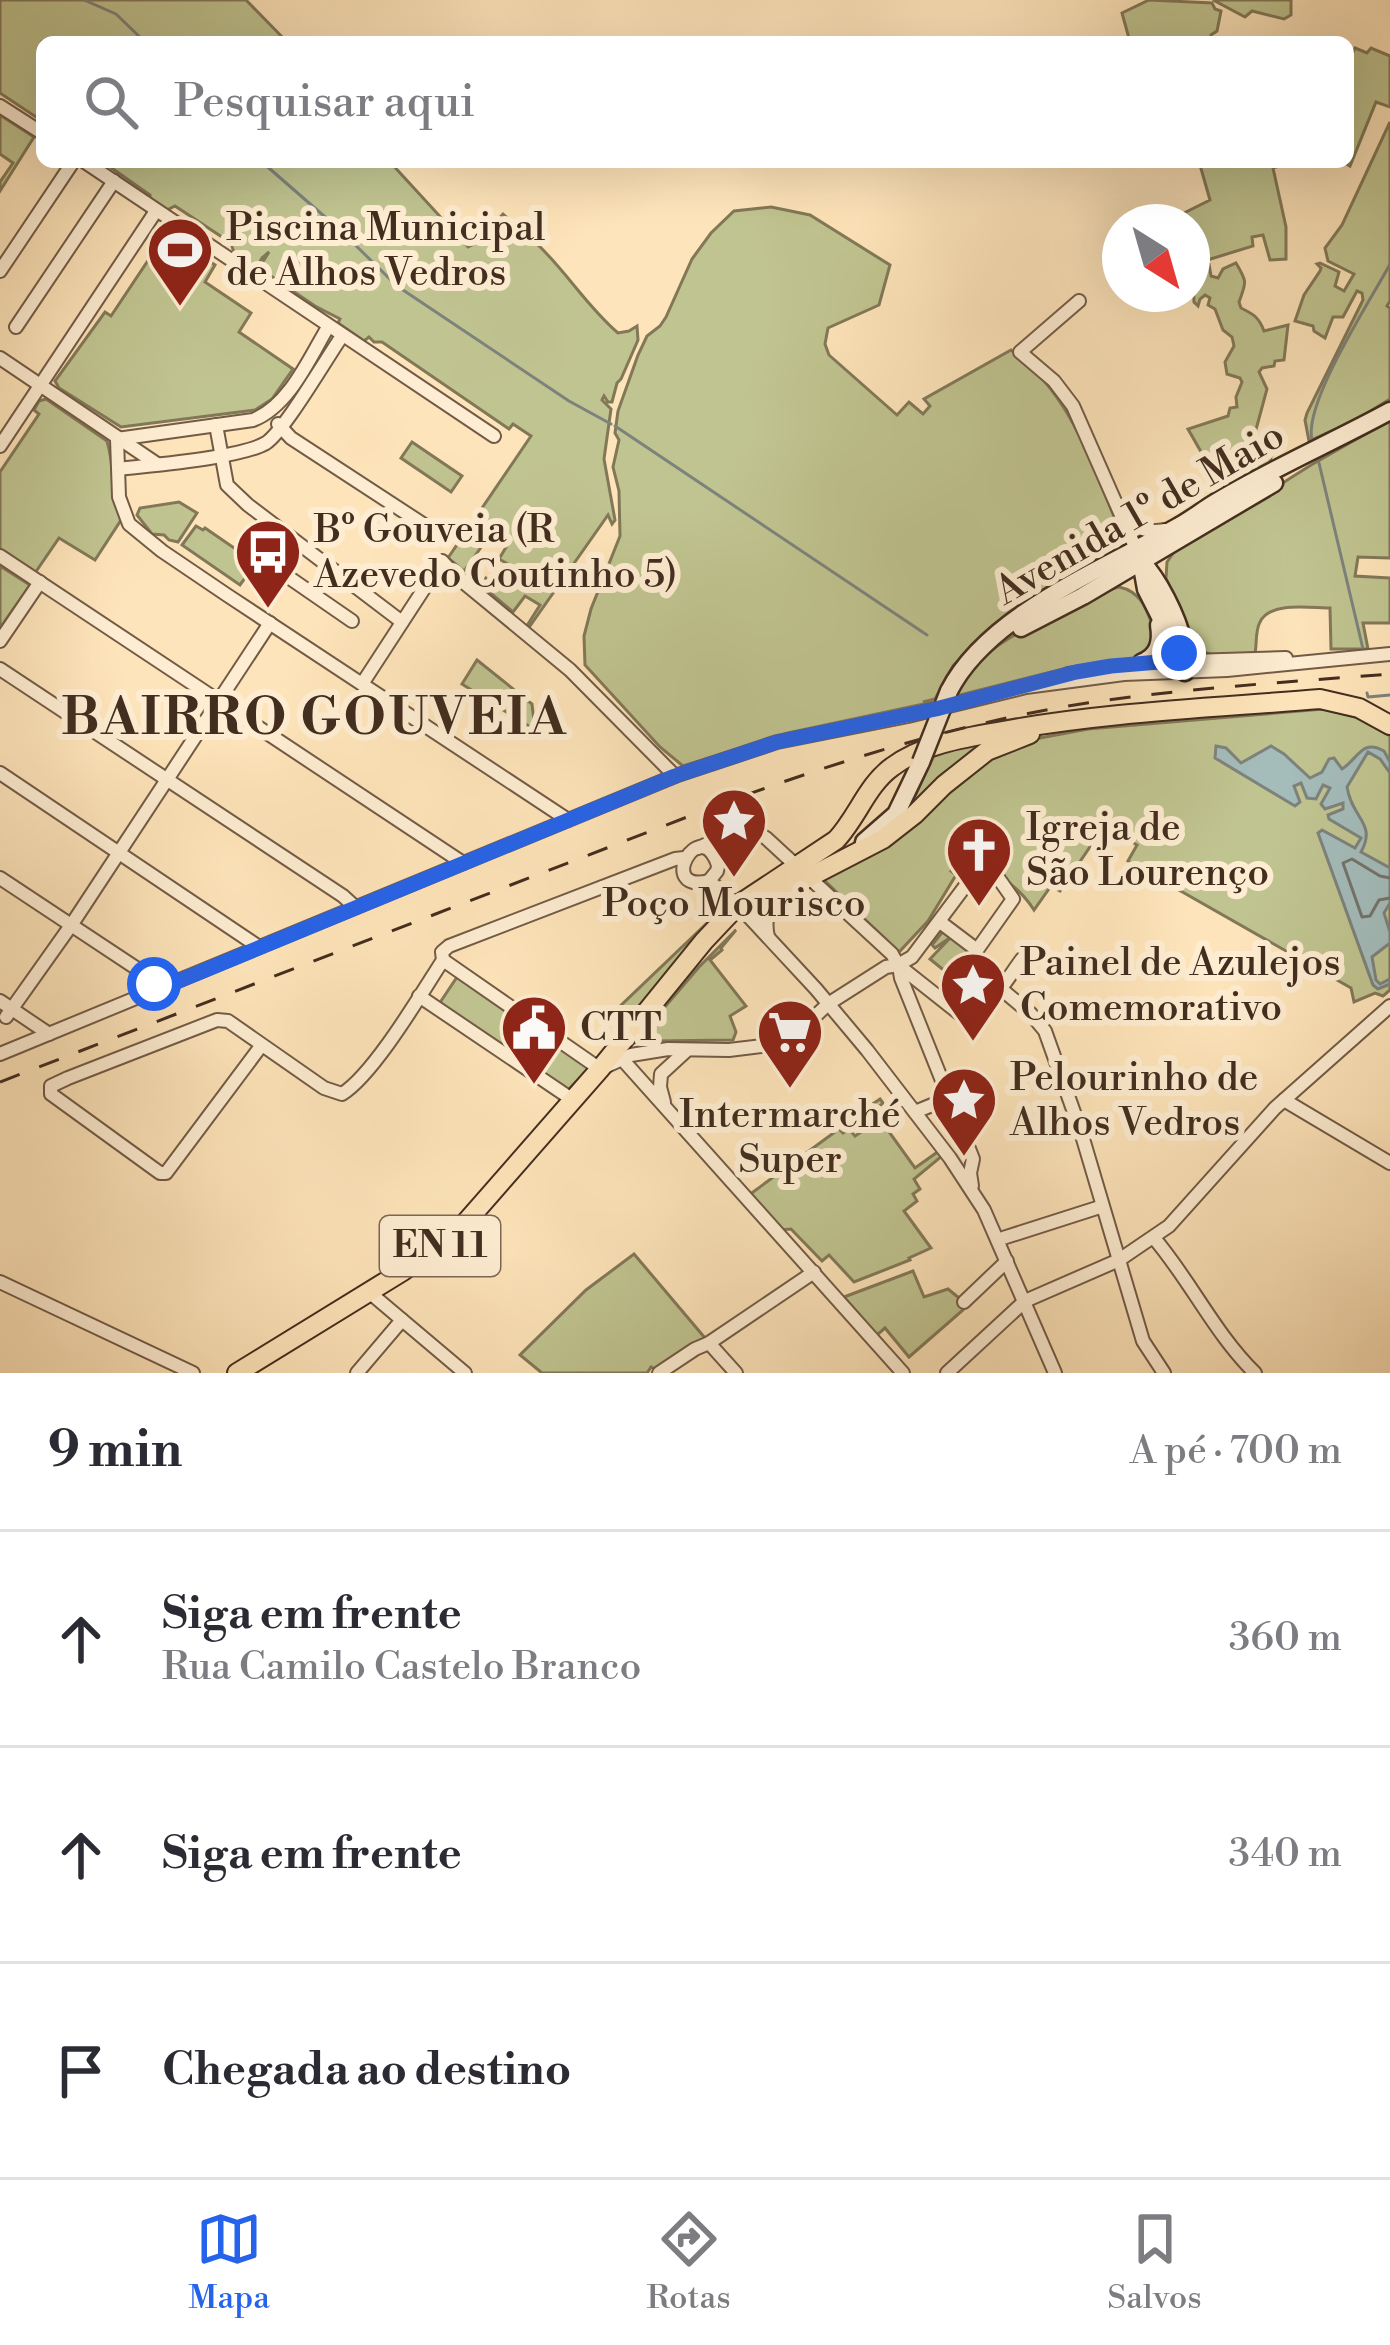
<!DOCTYPE html>
<html lang="pt">
<meta charset="utf-8">
<style>
:root{--surface:#fff;--page:#f2f2f3;--text:#2b2b33;--muted:#7c7c81;--line:#e1e1e2;--accent:#2563eb}
body{margin:0;font-family:"Libre Bodoni",serif;background:var(--page);color:var(--text)}
.compass{position:absolute;left:1102px;top:204px;width:108px;height:108px;border-radius:50%;background:var(--surface);box-shadow:0 12px 48px #0002;rotate:143deg}
.stop{position:absolute;width:36px;height:36px;margin:-27px;border:9px solid #2563eb;border-radius:50%;background:#fff}
.stop.end{background:#2563eb;border-color:#fff;box-shadow:0 3px 12px #0008}
.list{margin:0;padding:0;list-style:none}
h2{display:flex;justify-content:space-between;align-items:center;height:156px;margin:0;padding:0 48px;font-size:51px}
h2 small{font-size:39px;font-weight:400;color:var(--muted)}
.list li{display:grid;grid-template-columns:78px 1fr auto;gap:36px;align-items:center;box-sizing:border-box;height:216px;padding:0 48px;border-top:3px solid var(--line)}
.list b{display:block;font-size:45px;white-space:nowrap}
.list p{margin:0;font-size:39px;white-space:nowrap;color:var(--muted)}
.list em{font-size:39px;font-style:normal;color:var(--muted)}
.icon{flex:none;width:66px;height:66px;fill:none;stroke:currentColor;stroke-width:2;stroke-linecap:round;stroke-linejoin:round}
.map{position:relative;flex:none;width:1390px;height:1373px;overflow:hidden}
.search{position:absolute;background:var(--surface);box-shadow:0 12px 48px #0002;left:36px;right:36px;top:36px;height:132px;display:flex;align-items:center;gap:30px;box-sizing:border-box;padding:0 42px;border-radius:18px;color:var(--muted);font-size:45px}
.sheet{height:804px;background:var(--surface)}
nav{display:flex;justify-content:space-around;align-items:center;box-sizing:border-box;height:168px;border-top:3px solid var(--line);background:var(--surface);font-size:33px;color:var(--muted)}
nav a{display:grid;justify-items:center;gap:6px}
nav .on{color:var(--accent)}
.map>svg:first-child{display:block}
.green{fill:#c0c490;stroke:#827858;stroke-width:3}
.water{fill:#a4bcba;stroke:#7d837c;stroke-width:3}
.lines{fill:none;stroke-linecap:round;stroke-linejoin:round}
.shore{stroke:#74746c;stroke-width:3}
.stream{stroke:#7d837c;stroke-width:3}
.street-casing{stroke:#725b46;stroke-width:16}
.secondary-casing{stroke:#432d1f;stroke-width:21}
.primary-casing{stroke:#432d1f;stroke-width:22}
.street{stroke:#feedd2;stroke-width:12}
.secondary{stroke:#feedd2;stroke-width:16}
.primary{stroke:#fee4ba;stroke-width:18}
.rail{stroke:#432d1f;stroke-width:3;stroke-dasharray:21 21;stroke-linecap:butt}
.secondary-bridge-casing{stroke:#432d1f;stroke-width:21;stroke-linecap:butt}
.secondary-bridge{stroke:#feedd2;stroke-width:16}
.route{stroke:#2563eb;stroke-width:15}
.labels{text-anchor:middle;dominant-baseline:central;stroke-width:12;stroke-linejoin:round;paint-order:stroke}
.shield{fill:#feedd2;stroke:#7b6755;stroke-width:3}
.shield-label{font-size:36px;font-weight:bold;fill:#432d1f}
.poi-label{font-size:39px;fill:#432d1f;stroke:#feedd2;text-anchor:start}
.street-label{font-size:39px;fill:#432d1f;stroke:#feedd2}
.district-label{font-size:51px;font-weight:bold;letter-spacing:3px;fill:#432d1f;stroke:#feedd2}
</style>
<div class="map">
<svg width="1390" height="1373" viewBox="0 0 1390 1373">
<rect width="100%" height="100%" fill="#fee4ba"/>
<filter id="stains"><feTurbulence type="fractalNoise" baseFrequency=".00167" numOctaves="4"/><feColorMatrix values="0 0 0 0 .2 0 0 0 0 .09 0 0 0 0 .02 0 0 0 .5 -.17"/></filter>
<radialGradient id="worn" r=".72"><stop offset=".6" stop-color="#630" stop-opacity="0"/><stop offset="1" stop-color="#630" stop-opacity=".3"/></radialGradient>
<g class="green">
<path d="M0 0H246L287 42H42V121L0 93Z"/>
<path d="M1149 0 1212 3 1215 9 1221 11 1217 31 1211 35 1210 42H1130L1122 13Z"/>
<path d="M1213 0H1291V15L1284 19 1252 11 1245 17Z"/>
<path d="M1355 48 1367 53 1371 48 1390 56V107L1376 102 1350 166 1343 162H1348V52H1353Z"/>
<path d="M0 115 34 137 0 191V182L13 163 0 154Z"/>
<path d="M1390 122V301L1387 306 1390 308V399L1356 420 1309 441 1305 420 1307 413 1363 300 1362 293 1357 291 1343 317H1333L1325 338 1314 331 1313 326 1295 321 1304 295 1320 271 1321 268 1317 264 1320 263 1339 272 1335 286 1344 291 1354 274 1328 261 1325 248 1342 225Z"/>
<path d="M103 162H390L468 247 476 243 503 214C517 227 532 238 546 253 571 279 590 309 618 333L629 331 637 326 638 340 621 379 617 383 612 402H608L604 396 602 400 611 409 604 459 615 520 612 524 608 515 530 626 528 624 540 605 525 596 513 612 481 585 486 578 507 591 519 574 517 569 499 559 508 544 492 532 464 571 448 558 531 436 513 424 509 429 382 342H374L369 337 364 341 338 323 340 319 315 306 259 268 269 252 262 258 256 269C242 264 234 257 231 243L175 206 165 211 150 199V195Z"/>
<path d="M1278 162 1279 166 1273 168 1286 227V259L1270 260 1263 235 1252 237 1253 246 1204 261 1209 264 1211 276 1218 278 1223 269 1236 263C1248 283 1246 282 1239 302L1241 308C1253 314 1259 317 1264 331L1288 325 1284 360 1275 361 1274 366 1262 368 1259 372 1267 389 1254 437 1271 457 1270 463 1242 479 1232 477 1227 489 1212 493 1211 471H1218L1220 462 1208 464 1188 429 1228 416 1230 408 1237 407 1236 397 1242 382 1240 378 1227 374 1225 362 1234 346 1232 337 1223 330 1215 309 1208 305 1210 298 1205 295 1200 299 1198 306 1194 302 1192 222H1186L1184 213 1210 200 1200 165 1143 163Z"/>
<path d="M771 207 810 215 890 265 879 305 828 328 825 344 829 355 897 415 909 402 923 414 930 406 924 399 1011 350C1069 392 1089 457 1116 521V539L1106 555 985 633 953 666 935 699 923 702H933L788 733 683 766 660 747 585 665 584 636 591 609 620 536 619 491 613 467 619 440 615 433 618 411 638 355 647 336 660 326 666 317 692 259 711 233 734 211Z"/>
<path d="M167 232 215 265 205 282 251 313 239 332 293 369 272 399 255 410 121 427 59 388 55 381 105 312 111 316Z"/>
<path d="M46 399 107 441C115 467 111 495 121 520L95 560 59 538 35 573 0 550V472L39 414 34 410 39 401Z"/>
<path d="M1390 420V558L1358 557 1355 576 1390 578V623H1363L1368 649H1331L1330 608C1310 608 1270 601 1260 622 1255 631 1257 644 1255 653L1212 655 1195 649 1166 578 1167 562 1174 552 1311 465Z"/>
<path d="M412 442 462 476 451 492 401 458Z"/>
<path d="M179 502 197 513 178 542 169 540 164 535 152 534 137 515 140 508Z"/>
<path d="M196 526 203 530 205 528 256 563 240 585 182 545Z"/>
<path d="M0 566 30 585 0 628Z"/>
<path d="M1119 587C1143 592 1147 612 1155 632L1156 638 1142 658 1063 669 956 696C965 678 976 663 991 651 1012 633 1093 593 1119 587Z"/>
<path d="M477 660 532 704 535 730 462 684Z"/>
<path d="M1324 709 1359 718 1390 736V990L1383 996 1375 993 1354 1002 1351 988 1128 861 1137 845 1129 840 1094 841 1060 891 1051 886 1034 910C1017 883 990 869 963 854L951 871 956 875 928 921 899 952 825 881 826 876 976 765 1024 741 1088 729Z"/>
<path d="M1002 736 893 828 915 796 935 753Z"/>
<path d="M729 902 627 1024 613 1013Z"/>
<path d="M736 930 721 948 722 950 710 960 746 1006 730 1016 736 1032 733 1040 652 1041 648 1038 634 1043 699 967Z"/>
<path d="M944 930 978 956 957 981 930 959 951 937 935 948 932 945Z"/>
<path d="M457 977 589 1068 568 1090 439 1004Z"/>
<path d="M880 1099 883 1103 874 1111 915 1168 939 1151 942 1156 914 1179 920 1189 913 1194 917 1201 904 1211 931 1248 909 1258 910 1260 854 1282 829 1255 822 1261 791 1229 780 1230 749 1195 839 1129 843 1133 849 1129 855 1136 864 1130 855 1116Z"/>
<path d="M634 1254 705 1338 657 1370 651 1367 647 1373H542L520 1355 586 1290Z"/>
<path d="M913 1271 924 1297 948 1289 964 1302 963 1310 909 1357 885 1328 877 1335 844 1297Z"/>
</g>
<path class="water" d="M1216 746 1226 748 1241 763 1271 746 1284 754 1310 778 1322 772 1329 759 1334 758 1342 769C1358 759 1362 738 1384 751L1390 762V773L1380 759 1368 752 1347 787C1352 819 1377 823 1361 852L1390 868V903L1384 913 1390 932V943L1372 957 1376 980 1380 984 1390 979V984L1378 989 1373 985 1318 833 1322 830 1355 848 1361 838 1329 819 1328 815 1343 809V803L1325 809 1321 804 1330 788 1323 785 1316 799 1307 798 1301 783 1294 786 1300 802 1295 806 1215 758Z"/>
<g class="lines">
<path class="shore" d="M1390 878 1380 876 1352 859 1343 863 1362 917 1370 916 1379 900 1390 898"/>
<g class="stream">
<path d="M84 0 116 14 145 42"/>
<path d="M262 162 340 230 397 286 569 401 611 424"/>
<path d="M615 426 927 635"/>
<path d="M1312 440C1303 403 1371 300 1390 264"/>
<path d="M1319 463 1363 649"/>
<path d="M1367 693 1368 697 1390 695"/>
</g>
<g class="street-casing">
<g id="street">
<path d="M0 106 42 133"/>
<path d="M85 162 494 436"/>
<path d="M0 271 73 162"/>
<path d="M1079 301 1020 352 1054 381 1073 406 1136 549"/>
<path d="M16 327 114 181"/>
<path d="M0 358 157 464"/>
<path d="M278 424 291 438 435 532"/>
<path d="M216 425 227 485 248 505 402 622"/>
<path d="M117 439 119 497 129 524 162 551 227 595 568 820"/>
<path d="M117 439 253 420C289 406 309 359 328 327"/>
<path d="M0 446 156 211"/>
<path d="M119 469C152 465 240 458 266 443 285 430 326 359 342 336"/>
<path d="M1125 516C1137 530 1148 533 1165 530"/>
<path d="M286 534 268 563 352 621"/>
<path d="M0 556 463 863"/>
<path d="M0 641 40 582"/>
<path d="M0 669 343 896 355 907"/>
<path d="M1068 674 1157 662 1286 658"/>
<path d="M362 684 442 561 456 576 570 670 675 776"/>
<path d="M0 773 259 947"/>
<path d="M739 834 752 830 766 838 791 861"/>
<path d="M698 848 730 834H739L721 853 717 871 709 881"/>
<path d="M0 878 142 972 157 990"/>
<path d="M709 881 738 905 816 989 867 1050 950 1158 984 1210 1055 1373"/>
<path d="M709 881C655 894 700 812 718 865"/>
<path d="M815 883 892 954 898 965 960 1014C990 1013 1006 980 1022 959"/>
<path d="M768 937C764 919 768 909 778 894"/>
<path d="M443 960 600 1069 631 1055 668 1049 729 1050 770 1045 809 1022 828 1004 886 967 898 965 912 957 978 869 999 879 1013 899 977 950 940 922"/>
<path d="M899 966 901 978 949 1098"/>
<path d="M1000 988 1031 1014 1045 1031 1081 1132 1143 1341 1164 1373"/>
<path d="M419 996 573 1100"/>
<path d="M0 1001 49 1034"/>
<path d="M6 1017 72 924 270 623"/>
<path d="M261 1046 166 1173H160L51 1094V1086L68 1078 217 1020 228 1021 324 1088 342 1094C374 1074 421 994 443 960L442 952 449 946 675 859 684 858"/>
<path d="M0 1054 675 776 777 742 908 716 1026 687 1124 674 1227 670 1390 654"/>
<path d="M622 1059 903 1373"/>
<path d="M1284 1100 1390 1163"/>
<path d="M664 1102 660 1087 661 1074 686 1051"/>
<path d="M915 1112 949 1098 973 1159 970 1173 972 1186"/>
<path d="M1003 1238 1100 1207"/>
<path d="M1154 1238C1190 1280 1215 1334 1255 1373"/>
<path d="M0 1282 193 1373"/>
<path d="M369 1292 465 1373"/>
<path d="M964 1302 1007 1261"/>
<path d="M709 1343 736 1373"/>
<path d="M357 1373 402 1320"/>
<path d="M659 1373 695 1349 709 1343 814 1272"/>
<path d="M947 1373 1025 1301 1119 1260 1169 1226 1275 1108 1390 1006"/>
</g>
</g>
<g class="secondary-casing">
<g id="secondary">
<path d="M1141 561C1159 580 1177 616 1183 642 1186 652 1184 662 1185 672"/>
<path d="M1141 561 1146 589 1176 648"/>
<path d="M1021 628 1083 596 1274 483"/>
<path d="M1141 663C1158 656 1162 643 1159 625"/>
<path d="M949 691C988 614 1106 568 1179 526 1192 519 1204 509 1218 501 1273 468 1333 442 1390 411"/>
<path d="M864 842 896 814 921 762"/>
</g>
</g>
<g class="primary-casing">
<g id="primary">
<path d="M771 897 883 839 915 814 944 785 987 751 1030 734"/>
<path d="M237 1373 403 1271 460 1229 600 1069 704 941 738 905 836 840C857 818 867 785 892 767 921 745 962 738 997 732 1103 712 1212 708 1320 699L1359 708 1390 725"/>
</g>
</g>
<use href="#street" class="street"/>
<use href="#secondary" class="secondary"/>
<use href="#primary" class="primary"/>
<path class="rail" d="M0 1082 713 807C835 762 958 723 1087 703 1187 688 1289 682 1390 674"/>
<g class="secondary-bridge-casing">
<path id="secondary-bridge" d="M921 762 949 691"/>
</g>
<use href="#secondary-bridge" class="secondary-bridge"/>
</g>
<g class="lines">
<path class="route" d="M154 984 157 990 675 776 777 742 936 709 1076 672 1111 666 1183 660 1179 653"/>
</g>
<defs>
<g id="stadium-pin" transform="scale(3.45)"><path d="M0 17L-7.5 6A9.5 9.5 0 1 1 7.5 6Z" fill="#8f2418" stroke="#feedd2"/><path d="M0-5a6.5 5 0 1 0 0 10a6.5 5 0 1 0 0-10ZM-3.5-1.8h7v3.6h-7Z" fill="#fff"/></g>
<g id="bus-pin" transform="scale(3.45)"><path d="M0 17L-7.5 6A9.5 9.5 0 1 1 7.5 6Z" fill="#8f2418" stroke="#feedd2"/><path d="M-5-6H5V4H4V6H2V4H-2V6H-4V4H-5ZM-3.5-4V0h7V-4ZM-3.5 1.2v1.5H-2V1.2ZM2 1.2v1.5H3.5V1.2Z" fill="#fff"/></g>
<g id="sight-pin" transform="scale(3.45)"><path d="M0 17L-7.5 6A9.5 9.5 0 1 1 7.5 6Z" fill="#8f2418" stroke="#feedd2"/><path d="M0-6L1.8-2.2L6-1.7L2.9 1.2L3.7 5.4L0 3.3L-3.7 5.4L-2.9 1.2L-6-1.7L-1.8-2.2Z" fill="#fff"/></g>
<g id="church-pin" transform="scale(3.45)"><path d="M0 17L-7.5 6A9.5 9.5 0 1 1 7.5 6Z" fill="#8f2418" stroke="#feedd2"/><path d="M-1.2-6h2.4v3.5h3.3v2.4h-3.3V6h-2.4V-.1h-3.3v-2.4h3.3Z" fill="#fff"/></g>
<g id="civic-pin" transform="scale(3.45)"><path d="M0 17L-7.5 6A9.5 9.5 0 1 1 7.5 6Z" fill="#8f2418" stroke="#feedd2"/><path d="M-.6-6.5H3V-4.5H.6V-3L4-1V1h2V6H-6V1h2V-1L-.6-3ZM-1.2 2.5V6h2.4V2.5Z" fill="#fff"/></g>
<g id="supermarket-pin" transform="scale(3.45)"><path d="M0 17L-7.5 6A9.5 9.5 0 1 1 7.5 6Z" fill="#8f2418" stroke="#feedd2"/><path d="M-6-5.5h2.5l.6 2H6L4.5 2H-2.5L-4.4-4H-6ZM-1.5 3.2a1.3 1.3 0 1 0 .1 0ZM3 3.2a1.3 1.3 0 1 0 .1 0Z" fill="#fff"/></g>
</defs>
<g fill-rule="evenodd">
<use href="#stadium-pin" x="180" y="250"/>
<use href="#bus-pin" x="268" y="552"/>
<use href="#sight-pin" x="734" y="821"/>
<use href="#church-pin" x="979" y="850"/>
<use href="#sight-pin" x="973" y="985"/>
<use href="#civic-pin" x="534" y="1028"/>
<use href="#supermarket-pin" x="790" y="1032"/>
<use href="#sight-pin" x="964" y="1100"/>
</g>
<g class="labels">
<rect class="shield" x="380" y="1216" width="120" height="60" rx="9"/>
<g class="shield-label">
<text x="440" y="1246">EN 11</text>
</g>
<g class="poi-label">
<text x="226" y="228">Piscina Municipal<tspan x="226" dy="45">de Alhos Vedros</tspan></text>
<text x="314" y="530">Bº Gouveia (R<tspan x="314" dy="45">Azevedo Coutinho 5)</tspan></text>
<text x="1026" y="828">Igreja de<tspan x="1026" dy="45">São Lourenço</tspan></text>
<text x="734" y="904" text-anchor="middle">Poço Mourisco</text>
<text x="1020" y="963">Painel de Azulejos<tspan x="1020" dy="45">Comemorativo</tspan></text>
<text x="580" y="1028">CTT</text>
<text x="1010" y="1078">Pelourinho de<tspan x="1010" dy="45">Alhos Vedros</tspan></text>
<text x="790" y="1115" text-anchor="middle">Intermarché<tspan x="790" dy="45">Super</tspan></text>
</g>
<g class="street-label">
<text transform="translate(1140 514) rotate(-30)">Avenida 1º de Maio</text>
</g>
<g class="district-label">
<text x="315" y="719">BAIRRO GOUVEIA</text>
</g>
</g>
<rect width="100%" height="100%" filter="url(#stains)"/>
<rect width="100%" height="100%" fill="url(#worn)"/>
</svg>
<svg class="compass" viewBox="-18 -18 36 36"><path d="M0-13l5 13h-10z" fill="#e53935"/><path d="M0 13l5-13h-10z" fill="#7c7c81"/></svg>
<div class="stop" style="left:154px;top:984px"></div>
<div class="stop end" style="left:1179px;top:653px"></div>
<div class="search"><svg class="icon" aria-label="search" viewBox="0 0 24 24"><circle cx="10" cy="10" r="6"/><path d="M15 15l6 6"/></svg>Pesquisar aqui</div>
</div>
<section class="sheet">
<h2>9 min<small>A pé · 700 m</small></h2>
<ul class="list">
<li><svg class="icon" aria-label="ahead" viewBox="0 0 24 24"><path d="M12 20V5M6 11l6-6 6 6"/></svg><div><b>Siga em frente</b><p>Rua Camilo Castelo Branco</p></div><em>360 m</em></li>
<li><svg class="icon" aria-label="ahead" viewBox="0 0 24 24"><path d="M12 20V5M6 11l6-6 6 6"/></svg><div><b>Siga em frente</b></div><em>340 m</em></li>
<li><svg class="icon" aria-label="arrive" viewBox="0 0 24 24"><path d="M6 21V4h12l-3 4 3 4H6"/></svg><div><b>Chegada ao destino</b></div></li>
</ul>
</section>
<nav>
<a class="on"><svg class="icon" aria-label="map" viewBox="0 0 24 24"><path d="M3 6l6-2 6 2 6-2v14l-6 2-6-2-6 2zM9 4v14M15 6v14"/></svg>Mapa</a>
<a><svg class="icon" aria-label="directions" viewBox="0 0 24 24"><path d="M12 3l9 9-9 9-9-9zM9 14v-3h6M13 9l2 2-2 2"/></svg>Rotas</a>
<a><svg class="icon" aria-label="saved" viewBox="0 0 24 24"><path d="M7 4h10v16l-5-4-5 4z"/></svg>Salvos</a>
</nav>
